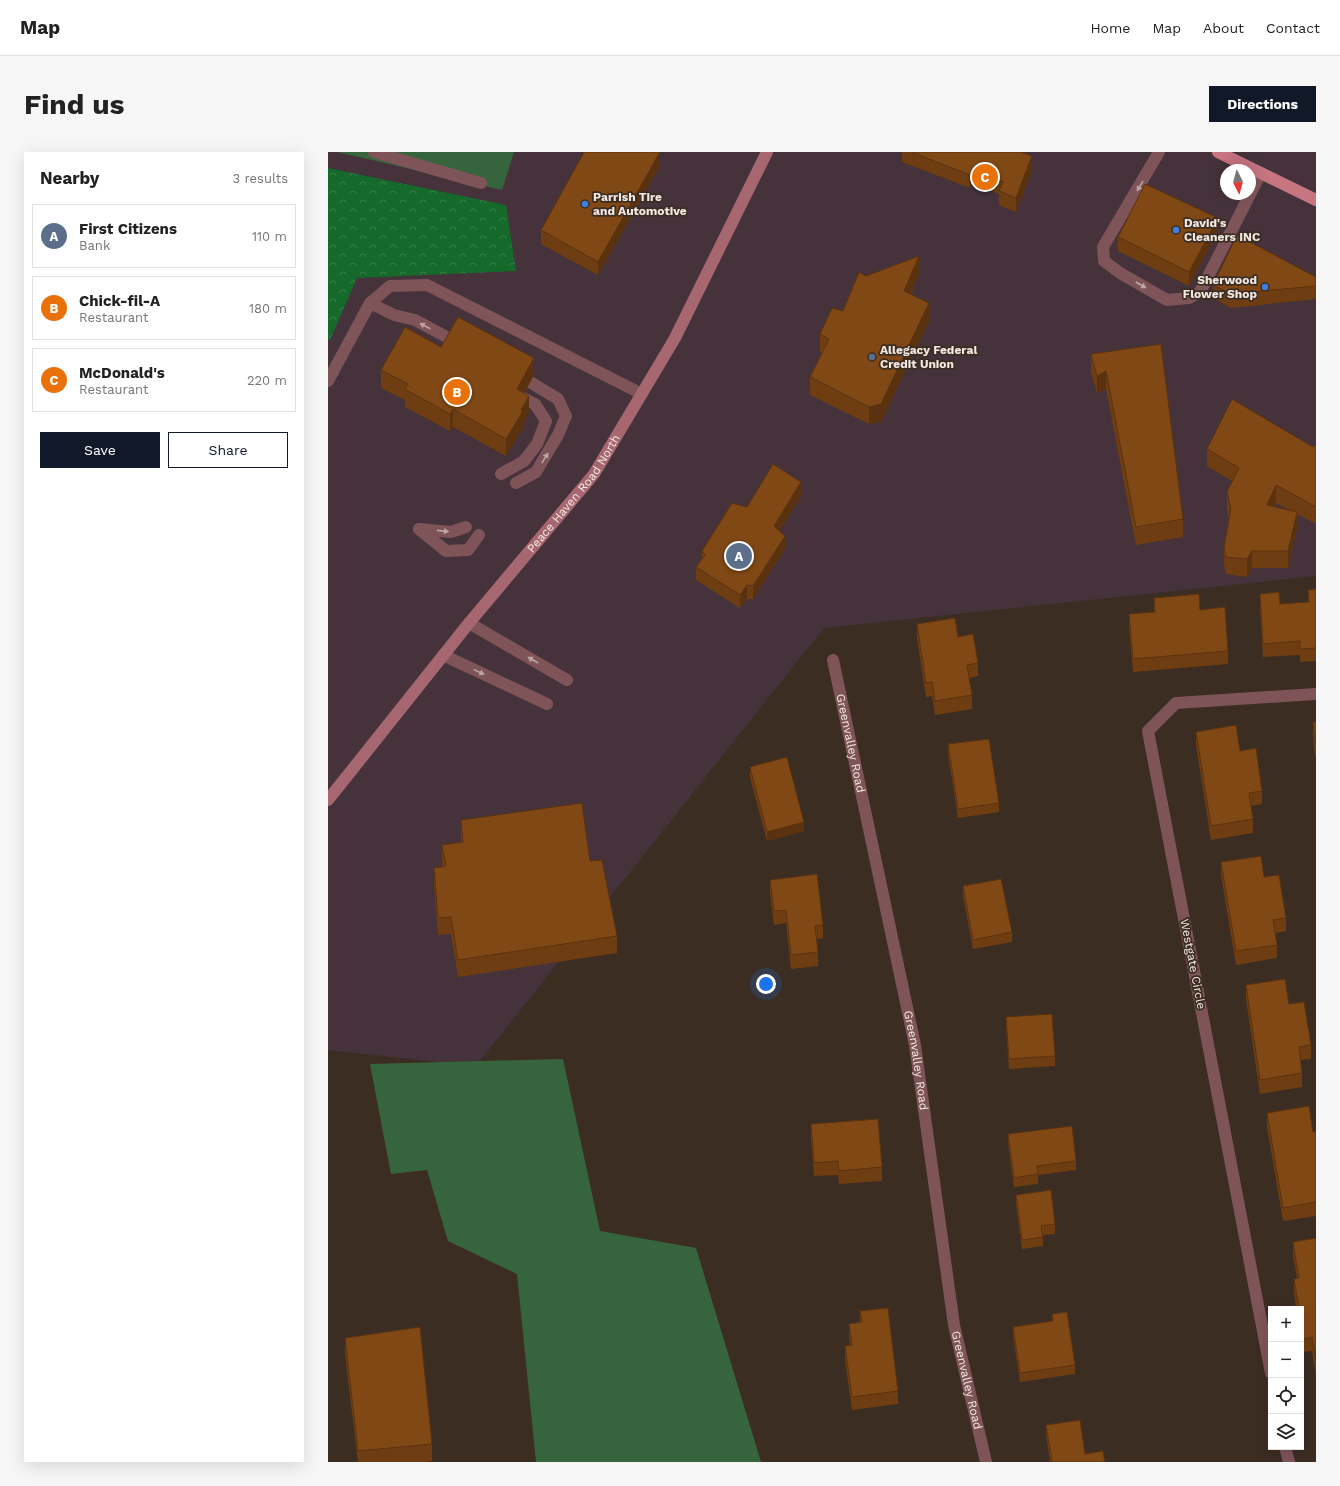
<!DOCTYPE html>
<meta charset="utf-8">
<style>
:root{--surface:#fff;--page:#f6f6f6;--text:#222;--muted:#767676;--line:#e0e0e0;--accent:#111827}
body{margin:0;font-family:"Work Sans",sans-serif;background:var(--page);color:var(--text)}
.controls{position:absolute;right:12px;bottom:12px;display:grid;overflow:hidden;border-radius:0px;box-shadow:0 4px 16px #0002}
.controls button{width:36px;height:36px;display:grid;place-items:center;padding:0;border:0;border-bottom:1px solid var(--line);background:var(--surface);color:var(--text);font:20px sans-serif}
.compass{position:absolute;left:892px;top:12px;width:36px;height:36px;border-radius:50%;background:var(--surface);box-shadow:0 4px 16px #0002;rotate:174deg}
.you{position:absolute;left:438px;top:832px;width:14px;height:14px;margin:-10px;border:3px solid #fff;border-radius:50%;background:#1a73e8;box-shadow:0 0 0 6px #1a73e833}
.badge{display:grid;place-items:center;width:26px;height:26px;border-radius:50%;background:var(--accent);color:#fff;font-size:13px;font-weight:700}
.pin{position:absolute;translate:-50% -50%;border:2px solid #fff;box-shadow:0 1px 4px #0006}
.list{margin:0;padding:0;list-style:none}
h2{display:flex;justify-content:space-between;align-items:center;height:52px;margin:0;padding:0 16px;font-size:17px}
h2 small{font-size:13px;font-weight:400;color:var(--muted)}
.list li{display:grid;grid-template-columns:26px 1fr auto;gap:12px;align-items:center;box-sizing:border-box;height:64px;margin:0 8px 8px;padding:0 8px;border:1px solid var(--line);border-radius:0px}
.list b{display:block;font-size:15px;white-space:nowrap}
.list p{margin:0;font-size:13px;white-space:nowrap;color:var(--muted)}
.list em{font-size:13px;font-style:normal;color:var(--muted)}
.actions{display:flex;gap:8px;padding:12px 16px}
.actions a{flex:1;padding:9px 0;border:1px solid var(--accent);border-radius:0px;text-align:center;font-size:14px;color:var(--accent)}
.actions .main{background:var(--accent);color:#fff}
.icon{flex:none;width:22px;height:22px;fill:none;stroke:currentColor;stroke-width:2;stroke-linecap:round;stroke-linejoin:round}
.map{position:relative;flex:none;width:988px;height:1310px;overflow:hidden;border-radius:0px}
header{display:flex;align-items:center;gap:24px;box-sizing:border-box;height:56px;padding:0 20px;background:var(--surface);border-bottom:1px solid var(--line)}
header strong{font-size:19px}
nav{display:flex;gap:22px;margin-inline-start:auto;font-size:14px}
.intro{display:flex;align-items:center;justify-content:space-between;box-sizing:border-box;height:96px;padding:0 24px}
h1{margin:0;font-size:28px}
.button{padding:10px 18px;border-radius:0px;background:var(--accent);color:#fff;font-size:14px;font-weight:700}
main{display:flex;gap:24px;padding:0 24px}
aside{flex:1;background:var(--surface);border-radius:0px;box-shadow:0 4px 16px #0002}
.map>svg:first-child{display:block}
.commercial{fill:#45323a;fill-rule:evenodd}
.grass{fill:#36653d}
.forest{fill:url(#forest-crowns)}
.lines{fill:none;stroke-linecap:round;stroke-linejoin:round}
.lane{stroke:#7e5459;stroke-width:12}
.street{stroke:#7e5459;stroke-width:12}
.secondary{stroke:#a76770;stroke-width:12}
.primary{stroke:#c77581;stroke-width:12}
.wall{fill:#6e3e12;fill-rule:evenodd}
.shaded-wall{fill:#5a320f}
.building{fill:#804815;stroke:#5a320f}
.oneway{fill:#bea5a4}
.shop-dot{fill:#3f7fe0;stroke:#3c2d23;stroke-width:1.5}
.service-dot{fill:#5c6f8a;stroke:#3c2d23;stroke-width:1.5}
.labels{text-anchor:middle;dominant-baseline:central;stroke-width:3.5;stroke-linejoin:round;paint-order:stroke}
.poi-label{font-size:12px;font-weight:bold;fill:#f2e8e1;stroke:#3c2d23;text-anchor:start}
.street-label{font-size:12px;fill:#f2e8e1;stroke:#3c2d23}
</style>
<header>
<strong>Map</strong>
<nav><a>Home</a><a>Map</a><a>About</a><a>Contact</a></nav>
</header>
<div class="intro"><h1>Find us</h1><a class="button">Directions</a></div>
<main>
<aside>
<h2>Nearby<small>3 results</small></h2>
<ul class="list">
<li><span class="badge" style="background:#5c6f8a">A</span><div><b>First Citizens</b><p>Bank</p></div><em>110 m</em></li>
<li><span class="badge" style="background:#e8710a">B</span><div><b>Chick-fil-A</b><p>Restaurant</p></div><em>180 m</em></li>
<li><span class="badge" style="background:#e8710a">C</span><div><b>McDonald's</b><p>Restaurant</p></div><em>220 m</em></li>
</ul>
<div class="actions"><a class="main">Save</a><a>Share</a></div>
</aside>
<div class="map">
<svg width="988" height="1310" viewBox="0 0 988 1310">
<defs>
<pattern id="forest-crowns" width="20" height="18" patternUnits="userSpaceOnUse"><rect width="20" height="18" fill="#15692b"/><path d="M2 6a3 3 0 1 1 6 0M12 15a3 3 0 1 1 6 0" fill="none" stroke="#387e49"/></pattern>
</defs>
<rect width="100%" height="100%" fill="#3c2d23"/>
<path class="commercial" d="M0 0H988V424L496 476 148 914 0 898ZM898 18H922V42H898Z"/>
<g class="grass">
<path d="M9 0H186L174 38Z"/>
<path d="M235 907 272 1079 368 1096 433 1310H208L189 1122 120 1089 99 1018 63 1022 42 912Z"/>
</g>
<path class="forest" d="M0 16 178 53 188 119 29 126 2 188H0Z"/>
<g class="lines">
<g class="lane">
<path d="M46 0 153 31"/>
<path d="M831 0 775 95 776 109 792 121 839 148 861 146 872 140 933 21"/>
<path d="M42 151 66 163 87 168 126 189"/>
<path d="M0 229 42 151 62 134 99 133 314 242"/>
<path d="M173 322 196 309 209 292 218 269 207 252 193 245"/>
<path d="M188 331 208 320 230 283 238 264 230 247 202 230"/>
<path d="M91 377 118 399 140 398 151 383"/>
<path d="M91 377 123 380 138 375"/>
<path d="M141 471 239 528"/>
<path d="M115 503 219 552"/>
</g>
<g class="street">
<path id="s1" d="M505 508 587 893 626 1173 658 1310"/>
<path d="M943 1221 820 579 848 551 988 542"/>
<path d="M957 1295 961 1310"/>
</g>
<path class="secondary" id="s2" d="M0 648 141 471 266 322 347 186 439 0"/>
<path class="primary" d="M890 0 988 48"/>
</g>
<g class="wall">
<path d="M574 0H693L704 18 688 60 671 53V42L644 32 642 36 574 10Z"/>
<path d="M332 14 270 123 213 92V78Z"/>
<path d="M890 80 861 134 790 99V85Z"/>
<path d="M591 122 583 142 601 169 553 270 541 272 482 243V225L494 201 492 200V182L515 159 538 124Z"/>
<path d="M988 125V147L903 156 885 146V133Z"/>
<path d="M833 192 855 367V385L808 393 778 237 769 241 763 220V202Z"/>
<path d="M113 195 206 223 196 241 201 261 195 273V276L178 304 125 275 122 279 77 255V248L53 236V218Z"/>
<path d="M988 293V372L969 362V377L960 416H924L919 425 898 422 896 412V395L901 367 899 357V340L904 329 879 314V297L985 295ZM948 351 962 358 947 355Z"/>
<path d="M473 344 451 379 457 397 425 447H419L412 456 368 428V415L374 407V399L419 355Z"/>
<path d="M988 437V509L972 510V503L935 505 932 455V442L952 452 980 450V438Z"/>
<path d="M826 446 872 458 900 499V512L805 520 801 476V462L826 460Z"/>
<path d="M589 472 630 485 650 511V524L641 526 644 543V557L607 563 604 544 598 545 589 486Z"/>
<path d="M985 570H988V604H987L985 584Z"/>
<path d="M868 580 934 639V652L923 654 925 667V681L883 688 868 593Z"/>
<path d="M620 592 671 651V660L630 666 620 602Z"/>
<path d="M422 615 476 679 439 689 422 625Z"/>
<path d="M133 668 262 709 289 784V801L130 825 123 782 110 783 106 734V716L114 715V693L133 690Z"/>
<path d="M893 710 936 725 958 766V779L947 781 949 793V806L908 813 893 723Z"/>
<path d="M442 728 495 773V786L489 787 490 800V814L463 817 458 771 446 773 442 741Z"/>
<path d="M635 734 684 780V790L645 797 635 744Z"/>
<path d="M918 833 961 852 983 893V907L972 908 974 921V935L932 942 918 847Z"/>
<path d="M678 865 727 904V914L681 917 678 874Z"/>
<path d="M939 961 985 980 988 979V1064L955 1069 939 975Z"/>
<path d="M483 972 554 1015V1029L511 1032 510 1023 486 1024 483 986Z"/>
<path d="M680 982 748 1009V1018L710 1023V1032L686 1035 680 991Z"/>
<path d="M688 1043 727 1072V1082L715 1083V1094L694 1097 688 1052Z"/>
<path d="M988 1086V1223L984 1199 975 1200 973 1185V1157H968L966 1140V1127L969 1126 965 1103V1090Z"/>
<path d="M532 1159 570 1239V1252L524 1258 517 1208V1194H522L521 1185V1172L532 1170Z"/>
<path d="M724 1162 747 1213V1222L692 1230 685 1184V1175L724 1169Z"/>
<path d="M17 1186 104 1292V1309L95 1310H30L17 1203Z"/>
<path d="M718 1273 757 1302 777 1310H722L718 1282Z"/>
</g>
<g class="shaded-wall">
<path d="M332 0V14L270 123V110Z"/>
<path d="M704 4V18L688 60V46Z"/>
<path d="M644 19V32L642 36V23Z"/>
<path d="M890 66V80L861 134V120Z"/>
<path d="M591 104V122L576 157V139Z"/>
<path d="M601 151V169L553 270 541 272V255Z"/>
<path d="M206 206V223L189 254V237Z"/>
<path d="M778 219V237L769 241V224Z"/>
<path d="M201 244V261L195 273V276L178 304V287Z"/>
<path d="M125 257V275L122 279V262Z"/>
<path d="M473 330V344L446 388V374Z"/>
<path d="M948 333V351L939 370V353Z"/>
<path d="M969 360V377L960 416V399Z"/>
<path d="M457 384V397L425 447V434Z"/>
<path d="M924 399V416L919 425V407Z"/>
<path d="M419 433V447L412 456V443Z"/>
<path d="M476 670V679L439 689V680Z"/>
</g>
<g class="building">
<path d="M256 0H332L270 110 213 78Z"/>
<path d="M583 0H693L704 4 688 46 671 39 675 30 644 19 642 23Z"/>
<path d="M817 32 890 66 861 120 790 85Z"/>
<path d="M909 83 988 125V134L903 142 885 133Z"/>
<path d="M591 104 576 139 601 151 553 252 541 255 482 225 501 187 492 182 504 156 515 159 531 120 538 124Z"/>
<path d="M130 165 206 206 189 237 201 244 193 258 195 259 178 287 125 257 122 262 77 237 80 232 53 218 77 175 113 195Z"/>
<path d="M833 192 855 367 808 375 778 219 769 224 763 202Z"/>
<path d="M904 247 985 295 988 293V355L948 333 939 353 969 360 960 399H924L919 407 898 405 896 395 903 357 899 340 911 316 879 297Z"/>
<path d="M445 312 473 330 446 374 457 384 425 434 419 433 412 443 368 415 377 403 374 399 404 351 419 355Z"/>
<path d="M988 437V496L972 497V489L935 492 932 442 951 440 952 452 981 450 980 438Z"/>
<path d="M871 442 872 458 897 455 900 499 805 507 801 462 827 460 826 446Z"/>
<path d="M627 466 630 485 645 482 650 511 639 513 644 543 607 549 604 530 598 531 589 472Z"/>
<path d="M985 570H988V590H987Z"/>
<path d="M908 573 912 599 928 596 934 639 921 641 925 667 883 674 868 580Z"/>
<path d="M661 587 671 651 630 657 620 592Z"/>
<path d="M459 605 476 670 439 680 422 615Z"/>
<path d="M254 651 262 709 274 708 289 784 130 808 123 765 110 766 106 716 118 714 114 693 135 690 133 668Z"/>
<path d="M933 704 936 725 951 723 958 766 945 768 949 793 908 799 893 710Z"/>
<path d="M489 722 495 773 487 774 490 800 463 803 458 758 446 759 442 728Z"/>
<path d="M673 727 684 780 645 788 635 734Z"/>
<path d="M957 827 961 852 976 850 983 893 971 895 974 921 932 928 918 833Z"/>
<path d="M724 862 727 904 681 907 678 865Z"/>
<path d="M981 954 985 980 988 979V1050L955 1056 939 961Z"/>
<path d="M550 967 554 1015 511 1019 510 1009 486 1011 483 972Z"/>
<path d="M744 974 748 1009 709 1014 710 1022 686 1026 680 982Z"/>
<path d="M723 1038 727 1072 713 1074 715 1085 694 1088 688 1043Z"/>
<path d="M988 1086V1209L984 1185 975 1187 973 1171V1157H971L966 1127 971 1126 965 1090Z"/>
<path d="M560 1156 570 1239 524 1245 517 1194 524 1193 521 1172 534 1170 532 1159Z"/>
<path d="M739 1160 747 1213 692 1221 685 1175 725 1169 724 1162Z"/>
<path d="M92 1175 104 1292 30 1299 17 1186Z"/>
<path d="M752 1268 757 1302 775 1299 777 1310H724L718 1273Z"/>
</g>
<defs><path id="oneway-solid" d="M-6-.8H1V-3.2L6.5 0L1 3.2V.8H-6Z"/></defs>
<g class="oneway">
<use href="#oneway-solid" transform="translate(812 34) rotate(121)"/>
<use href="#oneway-solid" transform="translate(813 133) rotate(30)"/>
<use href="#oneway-solid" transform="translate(97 174) rotate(-152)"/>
<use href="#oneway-solid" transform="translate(217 306) rotate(-58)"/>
<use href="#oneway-solid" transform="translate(115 379) rotate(6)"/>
<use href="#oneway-solid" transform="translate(205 508) rotate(-150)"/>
<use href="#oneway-solid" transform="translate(151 520) rotate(26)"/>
</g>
<g class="shop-dot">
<circle cx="257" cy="52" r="4"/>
<circle cx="848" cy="78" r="4"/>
<circle cx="937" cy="135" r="4"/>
</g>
<circle class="service-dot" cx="544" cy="205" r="4"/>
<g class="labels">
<g class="poi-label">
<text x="265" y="45">Parrish Tire<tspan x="265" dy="14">and Automotive</tspan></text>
<text x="856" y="71">David's<tspan x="856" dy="14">Cleaners INC</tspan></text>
<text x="929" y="128" text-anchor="end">Sherwood<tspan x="929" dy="14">Flower Shop</tspan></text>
<text x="552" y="198">Allegacy Federal<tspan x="552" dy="14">Credit Union</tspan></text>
</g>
<g class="street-label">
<text stroke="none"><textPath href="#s2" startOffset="393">Peace Haven Road North</textPath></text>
<text stroke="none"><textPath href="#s1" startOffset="85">Greenvalley Road</textPath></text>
<text transform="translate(865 812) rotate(79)">Westgate Circle</text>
<text stroke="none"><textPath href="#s1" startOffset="409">Greenvalley Road</textPath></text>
<text stroke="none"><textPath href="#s1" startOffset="733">Greenvalley Road</textPath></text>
</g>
</g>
</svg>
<div class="controls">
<button>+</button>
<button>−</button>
<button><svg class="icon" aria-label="locate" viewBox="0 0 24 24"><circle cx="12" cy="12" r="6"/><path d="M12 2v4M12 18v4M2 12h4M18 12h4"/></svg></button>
<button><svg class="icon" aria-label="layers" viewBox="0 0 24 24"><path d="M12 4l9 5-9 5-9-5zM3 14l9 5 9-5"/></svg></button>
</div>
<svg class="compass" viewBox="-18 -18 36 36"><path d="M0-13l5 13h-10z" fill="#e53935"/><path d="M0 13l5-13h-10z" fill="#767676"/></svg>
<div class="you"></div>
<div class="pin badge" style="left:411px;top:404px;background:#5c6f8a">A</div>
<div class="pin badge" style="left:129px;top:240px;background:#e8710a">B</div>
<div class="pin badge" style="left:657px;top:25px;background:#e8710a">C</div>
</div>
</main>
